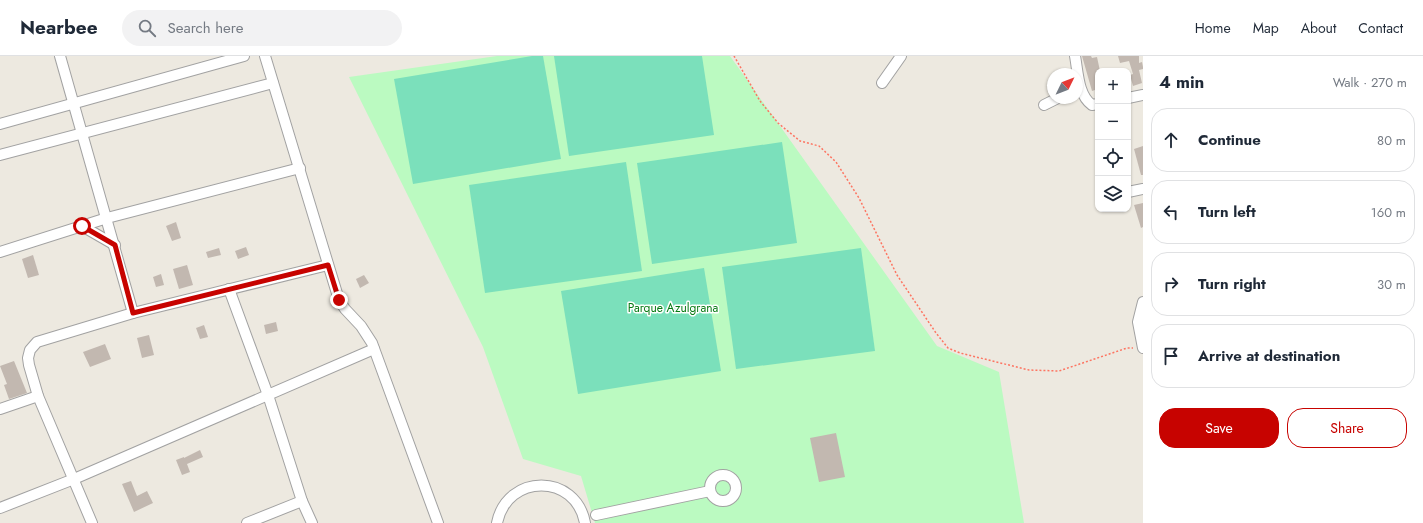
<!DOCTYPE html>
<meta charset="utf-8">
<style>
:root{--surface:#fff;--page:#f2f2f3;--text:#1f2937;--muted:#747a83;--line:#e0e1e3;--accent:#c70300}
body{margin:0;font-family:Jost,sans-serif;background:var(--page);color:var(--text)}
.controls{position:absolute;right:12px;top:12px;display:grid;overflow:hidden;border-radius:8px;box-shadow:0 1px 3px #0004}
.controls button{width:36px;height:36px;display:grid;place-items:center;padding:0;border:0;border-bottom:1px solid var(--line);background:var(--surface);color:var(--text);font:20px sans-serif}
.compass{position:absolute;left:1047px;top:12px;width:36px;height:36px;border-radius:50%;background:var(--surface);box-shadow:0 1px 3px #0004;rotate:47deg}
.stop{position:absolute;width:12px;height:12px;margin:-9px;border:3px solid #c70300;border-radius:50%;background:#fff}
.stop.end{background:#c70300;border-color:#fff;box-shadow:0 1px 4px #0008}
.list{margin:0;padding:0;list-style:none}
h2{display:flex;justify-content:space-between;align-items:center;height:52px;margin:0;padding:0 16px;font-size:17px}
h2 small{font-size:13px;font-weight:400;color:var(--muted)}
.list li{display:grid;grid-template-columns:26px 1fr auto;gap:12px;align-items:center;box-sizing:border-box;height:64px;margin:0 8px 8px;padding:0 8px;border:1px solid var(--line);border-radius:16px}
.list b{display:block;font-size:15px;white-space:nowrap}
.list em{font-size:13px;font-style:normal;color:var(--muted)}
.actions{display:flex;gap:8px;padding:12px 16px}
.actions a{flex:1;padding:9px 0;border:1px solid var(--accent);border-radius:16px;text-align:center;font-size:14px;color:var(--accent)}
.actions .main{background:var(--accent);color:#fff}
.icon{flex:none;width:22px;height:22px;fill:none;stroke:currentColor;stroke-width:2;stroke-linecap:round;stroke-linejoin:round}
.map{position:relative;flex:none;width:1143px;height:467px;overflow:hidden}
header{display:flex;align-items:center;gap:24px;box-sizing:border-box;height:56px;padding:0 20px;background:var(--surface);border-bottom:1px solid var(--line)}
header strong{font-size:19px}
nav{display:flex;gap:22px;margin-inline-start:auto;font-size:14px}
.search{width:280px;height:36px;background:var(--page);display:flex;align-items:center;gap:10px;box-sizing:border-box;padding:0 14px;border-radius:22px;color:var(--muted);font-size:15px}
main{display:flex}
aside{flex:1;background:var(--surface)}
.map>svg:first-child{display:block}
.park{fill:#bbfac1}
.pitch{fill:#7be0bb}
.building{fill:#c2b8b0}
.lines{fill:none;stroke-linecap:round;stroke-linejoin:round}
.minor-casing{stroke:#a2a2a2;stroke-width:12}
.path{stroke:#fd7562;stroke-width:1.5;stroke-dasharray:2 2;stroke-linecap:butt}
.minor{stroke:#fff;stroke-width:10}
.route{stroke:#c70300;stroke-width:5}
.labels{text-anchor:middle;dominant-baseline:central;stroke-width:3;stroke-linejoin:round;paint-order:stroke}
.park-label{font-size:12px;fill:#087b14;stroke:#fff}
</style>
<header>
<strong>Nearbee</strong>
<div class="search"><svg class="icon" aria-label="search" viewBox="0 0 24 24"><circle cx="10" cy="10" r="6"/><path d="M15 15l6 6"/></svg>Search here</div>
<nav><a>Home</a><a>Map</a><a>About</a><a>Contact</a></nav>
</header>
<main>
<div class="map">
<svg width="1143" height="467" viewBox="0 0 1143 467">
<rect width="100%" height="100%" fill="#ede9e0"/>
<path class="park" d="M497 0H730L937 290 999 316 1024 467H595L581 420 523 403 483 291 349 21Z"/>
<g class="pitch">
<path d="M532 0H543L561 103 413 128 394 23Z"/>
<path d="M554 0H702L714 79 569 100Z"/>
<path d="M782 86 797 187 652 208 637 107Z"/>
<path d="M626 106 642 215 485 237 469 129Z"/>
<path d="M861 192 875 295 736 313 722 211Z"/>
<path d="M704 212 721 315 578 338 561 235Z"/>
</g>
<g class="building">
<path d="M1082 0H1091L1092 2 1097 1 1100 15H1098V33L1092 35Z"/>
<path d="M1118 0H1139V7L1142 6 1143 11V13L1139 14 1142 27 1133 30 1130 19 1133 18 1129 5 1120 7Z"/>
<path d="M1143 90V119H1141L1134 93Z"/>
<path d="M1143 147V171L1141 172 1134 149Z"/>
<path d="M176 166 181 182 172 185 166 170Z"/>
<path d="M246 191 249 199 238 203 235 195Z"/>
<path d="M219 192 221 199 208 202 206 196Z"/>
<path d="M33 199 39 219 28 222 22 203Z"/>
<path d="M187 209 193 229 179 233 173 213Z"/>
<path d="M161 218 164 229 156 231 153 221Z"/>
<path d="M364 219 369 227 360 232 356 223Z"/>
<path d="M276 266 278 275 266 278 264 269Z"/>
<path d="M204 269 208 281 200 283 196 272Z"/>
<path d="M149 279 154 299 142 302 137 282Z"/>
<path d="M105 288 111 303 90 311 83 296Z"/>
<path d="M14 305 27 337 9 343 4 329 7 328 0 310Z"/>
<path d="M836 377 845 421 819 426 810 382Z"/>
<path d="M200 394 203 401 187 408 190 416 182 419 176 404 184 401V402Z"/>
<path d="M131 425 137 440 147 435 153 447 134 456 122 428Z"/>
</g>
<g class="lines">
<g class="minor-casing">
<g id="minor">
<path d="M60 0 133 257"/>
<path d="M265 0 339 244 345 253 361 270 372 287 438 467"/>
<path d="M1075 0C1078 16 1078 39 1092 49L1098 48"/>
<path d="M882 27 901 0"/>
<path d="M1128 42 1143 39"/>
<path d="M1044 49 1058 42"/>
<path d="M0 68 244 0"/>
<path d="M0 99 273 27"/>
<path d="M1128 136 1143 133"/>
<path d="M82 170 115 189"/>
<path d="M0 196 107 162 300 112"/>
<path d="M229 233 268 339 302 445 312 467"/>
<path d="M1143 246 1138 266 1143 292"/>
<path d="M0 353 38 340"/>
<circle cx="723" cy="432" r="13"/>
<path d="M0 452 74 423 374 293"/>
<path d="M596 459 710 435"/>
<path d="M92 467 38 340 29 309 28 302 30 294 37 286 133 257 328 209"/>
<path d="M247 467 302 445"/>
<path d="M497 467C507 417 576 417 585 467"/>
</g>
</g>
<path class="path" d="M734 0 760 45 778 67 800 85 819 90 836 106 859 142 897 219 936 277 948 292 960 297 1029 314 1059 315 1127 292H1133"/>
<use href="#minor" class="minor"/>
</g>
<g class="lines">
<path class="route" d="M82 170 115 189 133 257 328 209 339 244"/>
</g>
<g class="labels">
<g class="park-label">
<text x="673" y="252">Parque Azulgrana</text>
</g>
</g>
</svg>
<div class="controls">
<button>+</button>
<button>−</button>
<button><svg class="icon" aria-label="locate" viewBox="0 0 24 24"><circle cx="12" cy="12" r="6"/><path d="M12 2v4M12 18v4M2 12h4M18 12h4"/></svg></button>
<button><svg class="icon" aria-label="layers" viewBox="0 0 24 24"><path d="M12 4l9 5-9 5-9-5zM3 14l9 5 9-5"/></svg></button>
</div>
<svg class="compass" viewBox="-18 -18 36 36"><path d="M0-13l5 13h-10z" fill="#e53935"/><path d="M0 13l5-13h-10z" fill="#747a83"/></svg>
<div class="stop" style="left:82px;top:170px"></div>
<div class="stop end" style="left:339px;top:244px"></div>
</div>
<aside>
<h2>4 min<small>Walk · 270 m</small></h2>
<ul class="list">
<li><svg class="icon" aria-label="ahead" viewBox="0 0 24 24"><path d="M12 20V5M6 11l6-6 6 6"/></svg><div><b>Continue</b></div><em>80 m</em></li>
<li><svg class="icon" aria-label="left" viewBox="0 0 24 24"><path d="M17 20v-9H6M10 6l-5 5 5 5"/></svg><div><b>Turn left</b></div><em>160 m</em></li>
<li><svg class="icon" aria-label="right" viewBox="0 0 24 24"><path d="M7 20v-9h11M14 6l5 5-5 5"/></svg><div><b>Turn right</b></div><em>30 m</em></li>
<li><svg class="icon" aria-label="arrive" viewBox="0 0 24 24"><path d="M6 21V4h12l-3 4 3 4H6"/></svg><div><b>Arrive at destination</b></div></li>
</ul>
<div class="actions"><a class="main">Save</a><a>Share</a></div>
</aside>
</main>
